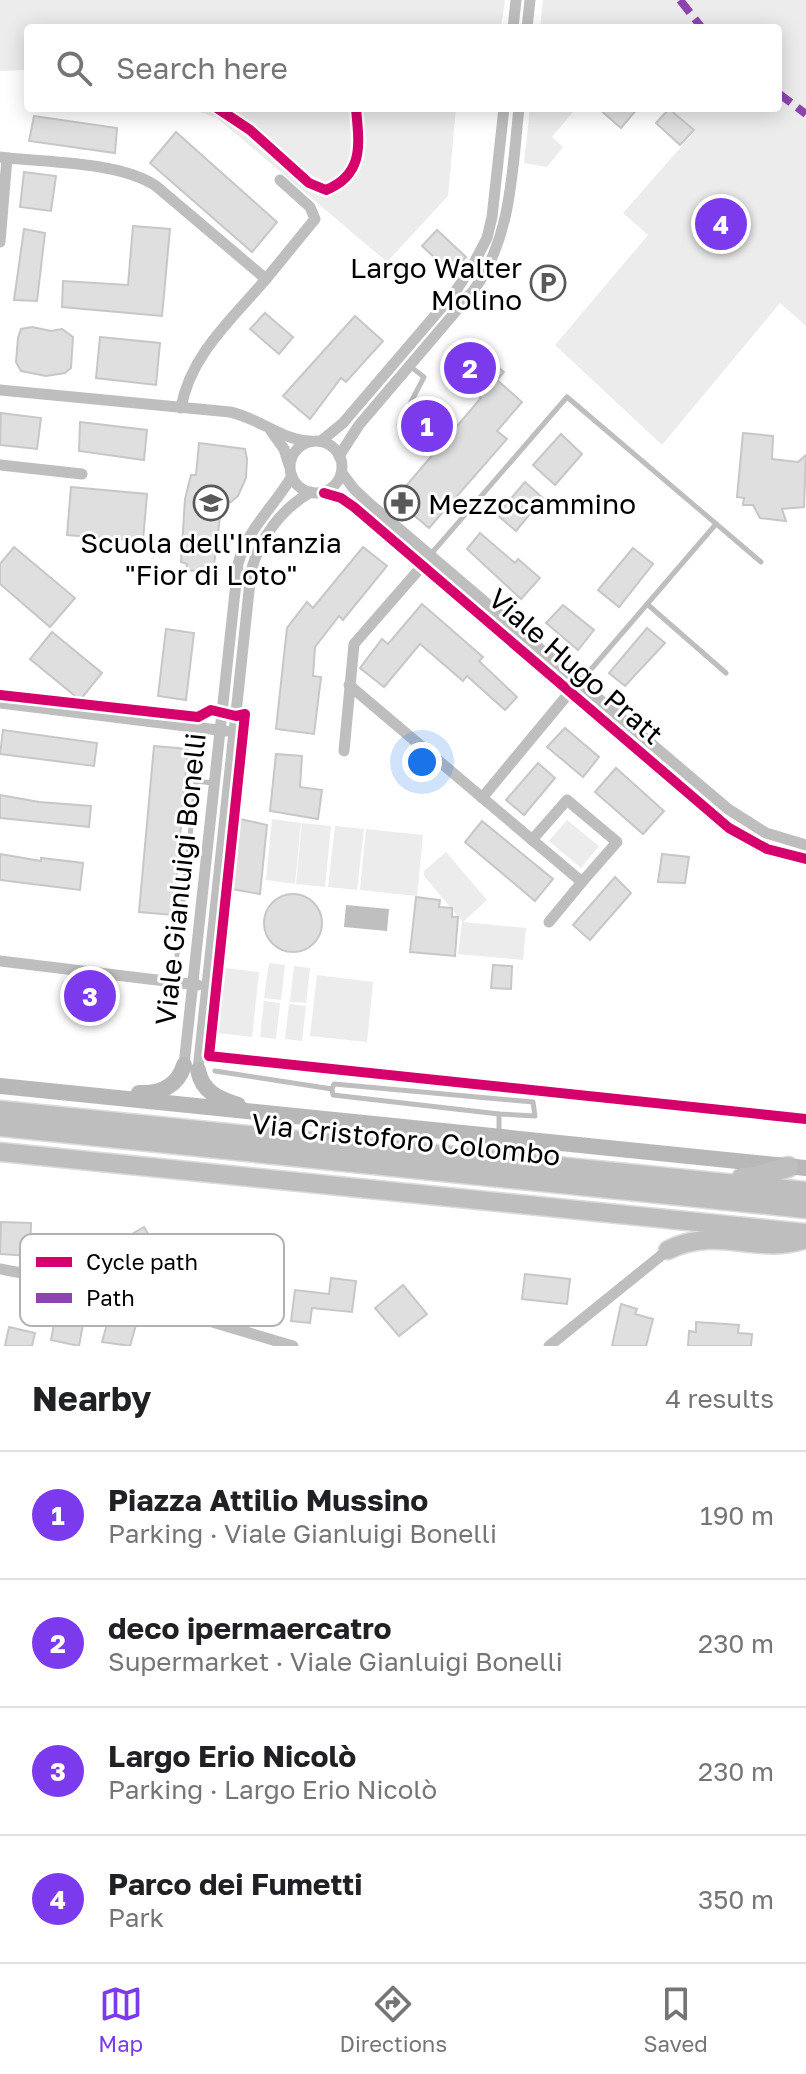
<!DOCTYPE html>
<meta charset="utf-8">
<style>
:root{--surface:#fff;--page:#f6f6f6;--text:#202124;--muted:#757577;--line:#e0e0e0;--accent:#7c3aed}
body{margin:0;font-family:"Golos Text",sans-serif;background:var(--page);color:var(--text)}
.you{position:absolute;left:422px;top:762px;width:28px;height:28px;margin:-20px;border:6px solid #fff;border-radius:50%;background:#1a73e8;box-shadow:0 0 0 12px #1a73e833}
.badge{display:grid;place-items:center;width:52px;height:52px;border-radius:50%;background:var(--accent);color:#fff;font-size:26px;font-weight:700}
.pin{position:absolute;translate:-50% -50%;border:4px solid #fff;box-shadow:0 2px 8px #0006}
.list{margin:0;padding:0;list-style:none}
h2{display:flex;justify-content:space-between;align-items:center;height:104px;margin:0;padding:0 32px;font-size:34px}
h2 small{font-size:26px;font-weight:400;color:var(--muted)}
.list li{display:grid;grid-template-columns:52px 1fr auto;gap:24px;align-items:center;box-sizing:border-box;height:128px;padding:0 32px;border-top:2px solid var(--line)}
.list b{display:block;font-size:30px;white-space:nowrap}
.list p{margin:0;font-size:26px;white-space:nowrap;color:var(--muted)}
.list em{font-size:26px;font-style:normal;color:var(--muted)}
.icon{flex:none;width:44px;height:44px;fill:none;stroke:currentColor;stroke-width:2;stroke-linecap:round;stroke-linejoin:round}
.map{position:relative;flex:none;width:806px;height:1346px;overflow:hidden}
.search{position:absolute;background:var(--surface);box-shadow:0 4px 20px #0003;left:24px;right:24px;top:24px;height:88px;display:flex;align-items:center;gap:20px;box-sizing:border-box;padding:0 28px;border-radius:8px;color:var(--muted);font-size:30px}
.sheet{height:616px;background:var(--surface)}
nav{display:flex;justify-content:space-around;align-items:center;box-sizing:border-box;height:112px;border-top:2px solid var(--line);background:var(--surface);font-size:22px;color:var(--muted)}
nav a{display:grid;justify-items:center;gap:4px}
nav .on{color:var(--accent)}
.map>svg:first-child{display:block}
.green{fill:#ececec}
.water{fill:#bfbfbf}
.building{fill:#dfdfdf;stroke:#c7c7c7;stroke-width:2}
.lines{fill:none;stroke-linecap:round;stroke-linejoin:round}
.primary-casing{stroke:#dbdbdb;stroke-width:21}
.highway-casing{stroke:#dbdbdb;stroke-width:23}
.lane{stroke:#bebebe;stroke-width:5}
.street{stroke:#bebebe;stroke-width:11}
.secondary{stroke:#b8b8b8;stroke-width:16}
.primary{stroke:#bebebe;stroke-width:18}
.highway{stroke:#bebebe;stroke-width:20}
.quiet{stroke:#8e44ad;stroke-width:8;stroke-dasharray:16 8;stroke-linecap:butt}
.cycleway-casing{stroke:#fff;stroke-width:15}
.cycleway{stroke:#d6006c;stroke-width:10}
.labels{text-anchor:middle;dominant-baseline:central;stroke-width:6;stroke-linejoin:round;paint-order:stroke}
.poi-label{font-size:28px;fill:#000;stroke:#fff;text-anchor:end}
.street-label{font-size:28px;fill:#000;stroke:#fff}
.key{fill:#fff;stroke:#b2b2b2;stroke-width:2}
.key-label{font-size:22px;fill:#000}
</style>
<div class="map">
<svg width="806" height="1346" viewBox="0 0 806 1346">
<rect width="100%" height="100%" fill="#fff"/>
<g class="green">
<path d="M0 0H505L501 28H28V70L0 71Z"/>
<path d="M543 0H806V326L780 303 662 445 555 345 648 235 623 213 695 131 668 108H778V28H540Z"/>
<path d="M189 108H456L448 196 387 262 217 118Z"/>
<path d="M530 108H576L552 137 563 147 547 167 524 163Z"/>
<path d="M272 819 301 823 295 884 266 880Z"/>
<path d="M567 820 599 846 581 868 549 841Z"/>
<path d="M302 823 331 826 325 887 296 884Z"/>
<path d="M335 826 364 829 357 890 328 887Z"/>
<path d="M366 829 423 835 417 896 360 890Z"/>
<path d="M446 852 487 900 463 922 526 928 523 960 458 954 462 921 424 876V871Z"/>
<path d="M269 963 285 965 281 1000 264 998Z"/>
<path d="M294 966 310 968 306 1003 290 1002Z"/>
<path d="M226 968 259 972 252 1037 218 1033Z"/>
<path d="M317 975 373 982 367 1042 310 1036Z"/>
<path d="M264 1001 280 1003 276 1039 260 1037Z"/>
<path d="M289 1004 306 1006 302 1041 285 1039Z"/>
</g>
<path class="water" d="M346 905 389 909 387 931 344 927Z"/>
<g class="building">
<path d="M598 108H638L621 128Z"/>
<path d="M669 109 694 130 680 145 656 123Z"/>
<path d="M34 116 117 128 115 153 29 141Z"/>
<path d="M176 132 277 222 252 252 150 163Z"/>
<path d="M24 172 56 176 51 211 20 207Z"/>
<path d="M133 226 170 229 162 316 62 307 63 281 128 285Z"/>
<path d="M24 229 45 233 37 301 14 300Z"/>
<path d="M437 230 466 257 451 273 422 246Z"/>
<path d="M265 313 293 337 279 354 250 329Z"/>
<path d="M355 316 383 341 346 382 341 378 310 419 283 396Z"/>
<path d="M32 327 51 331 62 329 73 337 71 368 65 373 46 376 21 371 16 362 18 338 21 329Z"/>
<path d="M100 337 160 343 156 385 96 378Z"/>
<path d="M473 346 504 372 497 380 522 402 497 431 507 439 429 528 395 499 481 398 450 374Z"/>
<path d="M1 413 41 418 37 449 0 445Z"/>
<path d="M80 422 147 430 144 460 79 451Z"/>
<path d="M743 433 773 436 772 459 798 462 806 455 804 507 782 509 786 521 760 518 753 505H743L744 498 737 497Z"/>
<path d="M561 434 582 454 555 485 533 465Z"/>
<path d="M199 443 245 449 247 459 246 478 238 496 231 502 222 501 213 573 187 570V564L181 562 185 499 191 475H196Z"/>
<path d="M525 482 543 498 516 531 497 515Z"/>
<path d="M71 487 147 494 143 541 67 535Z"/>
<path d="M480 533 515 563 518 559 540 578 521 599 467 549Z"/>
<path d="M14 547 75 598 50 627 0 584V564Z"/>
<path d="M363 547 387 566 343 620 339 616 315 647 313 676 321 677 314 734 276 729 287 628 307 602 313 608Z"/>
<path d="M633 548 653 564 619 607 598 590Z"/>
<path d="M422 604 483 657 479 661 517 697 505 710 467 676 463 681 420 644 384 687 360 668 382 639 388 644Z"/>
<path d="M563 605 594 630 578 650 546 623Z"/>
<path d="M647 628 665 643 625 686 609 673Z"/>
<path d="M166 629 194 633 186 700 158 696Z"/>
<path d="M52 632 102 673 80 700 30 659Z"/>
<path d="M565 728 599 757 583 777 547 747Z"/>
<path d="M3 730 97 743 94 766 0 754Z"/>
<path d="M154 746 188 749 173 915 139 912Z"/>
<path d="M276 754 302 756 300 787 322 790 318 819 270 811Z"/>
<path d="M538 763 555 778 524 815 506 800Z"/>
<path d="M616 768 664 811 643 834 595 792Z"/>
<path d="M0 795 39 802 91 806 89 827 0 818Z"/>
<path d="M240 819 267 825 260 894 231 889Z"/>
<path d="M482 821 553 879 535 901 465 842Z"/>
<path d="M0 854 41 861V858L83 863 80 890 0 880Z"/>
<path d="M662 854 689 857 685 883 658 882Z"/>
<path d="M615 877 631 893 590 940 573 925Z"/>
<circle cx="293" cy="923" r="29"/>
<path d="M416 897 440 900 439 907 452 908V917H458L455 956 410 952Z"/>
<path d="M493 965 512 966 511 989 491 988Z"/>
<path d="M1 1222 31 1223 30 1256 0 1254Z"/>
<path d="M144 1227 154 1244 131 1257 135 1263 112 1276 97 1250 116 1238 118 1242Z"/>
<path d="M525 1274 570 1279 567 1304 522 1299Z"/>
<path d="M331 1278 356 1281 352 1312 312 1308 310 1323 291 1321 295 1290 329 1294Z"/>
<path d="M403 1285 427 1314 399 1336 375 1308Z"/>
<path d="M621 1304 637 1309 635 1314 653 1319 646 1346H612Z"/>
<path d="M56 1313 84 1319 79 1346 51 1340Z"/>
<path d="M109 1317 136 1325 130 1346 102 1342Z"/>
<path d="M696 1322 739 1325 738 1333 752 1334 751 1346H688L689 1331 696 1332Z"/>
<path d="M9 1327 35 1333 32 1346H5Z"/>
</g>
<g class="lines">
<g class="primary-casing">
<g id="primary">
<path d="M0 1152 806 1233"/>
<path d="M668 1250C717 1225 757 1256 806 1239"/>
</g>
</g>
<g class="highway-casing">
<g id="highway">
<path d="M0 1111 806 1192"/>
<path d="M0 1126 806 1208"/>
<path d="M742 1178 755 1177 788 1167"/>
</g>
</g>
<g class="lane">
<path d="M411 367 424 377 399 425 413 438"/>
<path d="M431 554 567 397 761 562"/>
<path d="M647 604 726 673"/>
<path d="M581 681 716 524"/>
<path d="M177 955 196 781 212 783"/>
<path d="M215 1071 332 1089 334 1084 533 1102 535 1116 499 1114 333 1095 332 1089"/>
<path d="M499 1114V1133"/>
</g>
<g class="street">
<path d="M513 28 516 0"/>
<path d="M527 28 530 0"/>
<path d="M0 157C45 163 119 161 156 186L266 279C233 318 190 355 181 408"/>
<path d="M0 242 7 158"/>
<path d="M266 279 315 219 310 207 280 180"/>
<path d="M0 390 230 412C259 418 281 440 310 441"/>
<path d="M271 431 284 449 289 465"/>
<circle cx="316" cy="467" r="26"/>
<path d="M321 441 343 423 455 292 474 263 487 238 492 217 504 108"/>
<path d="M339 456 359 425 474 290C512 236 512 171 519 108"/>
<path d="M0 465 82 474"/>
<path d="M342 473 354 489 370 504 728 809 766 833 806 845"/>
<path d="M324 493 341 498 354 507 729 828 767 849 806 859"/>
<path d="M349 685 582 882 549 922"/>
<path d="M0 703 226 731"/>
<path d="M344 751 354 644 423 565"/>
<path d="M482 798 569 693"/>
<path d="M532 840 567 800 617 842 582 882"/>
<path d="M0 961 198 985"/>
<path d="M184 1065 238 564C247 529 274 507 292 476"/>
<path d="M198 1070 251 572C259 539 281 509 311 492"/>
<path d="M0 1269 95 1287 293 1346"/>
<path d="M549 1346 668 1250"/>
</g>
<g class="secondary">
<path d="M198 1070C202 1092 219 1099 238 1105"/>
<path d="M0 1086 806 1168"/>
<path d="M139 1093C160 1094 178 1086 184 1065"/>
</g>
<use href="#primary" class="primary"/>
<use href="#highway" class="highway"/>
<g class="quiet">
<path d="M680 0 702 28"/>
<path d="M778 93 806 114"/>
</g>
<g class="cycleway-casing">
<g id="cycleway">
<path d="M217 108 250 130 309 183 326 190C365 174 359 143 356 108"/>
<path d="M324 493 341 498 354 507 729 828 767 849 806 859"/>
<path d="M0 695 198 717 211 710 236 716 245 714 209 1056 806 1119"/>
</g>
</g>
<use href="#cycleway" class="cycleway"/>
</g>
<defs>
<g id="parking-ring" transform="scale(1.8)"><circle r="9.5" fill="#fff" stroke="#595959" stroke-width="1.5"/><path d="M-3.5-5.5H1a3.5 3.5 0 0 1 0 7H-1V5.5H-3.5ZM-1-3.4V-.6H.8a1.4 1.4 0 0 0 0-2.8Z" fill="#595959"/></g>
<g id="school-ring" transform="scale(1.8)"><circle r="9.5" fill="#fff" stroke="#595959" stroke-width="1.5"/><path d="M0-5L7-2L0 1L-7-2ZM-4 1L0 2.5L4 1V4Q0 6-4 4Z" fill="#595959"/></g>
<g id="pharmacy-ring" transform="scale(1.8)"><circle r="9.5" fill="#fff" stroke="#595959" stroke-width="1.5"/><path d="M-2-6h4v4h4v4h-4v4h-4v-4h-4v-4h4Z" fill="#595959"/></g>
</defs>
<g fill-rule="evenodd">
<use href="#parking-ring" x="548" y="283"/>
<use href="#school-ring" x="211" y="503"/>
<use href="#pharmacy-ring" x="402" y="503"/>
</g>
<g class="labels">
<g class="poi-label">
<text x="522" y="267">Largo Walter<tspan x="522" dy="32">Molino</tspan></text>
<text x="428" y="503" text-anchor="start">Mezzocammino</text>
<text x="211" y="542" text-anchor="middle">Scuola dell'Infanzia<tspan x="211" dy="32">"Fior di Loto"</tspan></text>
</g>
<g class="street-label">
<text transform="translate(576 666) rotate(41)">Viale Hugo Pratt</text>
<text transform="translate(180 879) rotate(-84)">Viale Gianluigi Bonelli</text>
<text transform="translate(406 1139) rotate(6)">Via Cristoforo Colombo</text>
</g>
</g>
<rect x="20" y="1234" width="264" height="92" rx="12" class="key"/>
<rect x="36" y="1257" width="36" height="10" fill="#d6006c"/>
<rect x="36" y="1293" width="36" height="10" fill="#8e44ad"/>
<g class="key-label">
<text x="86" y="1270">Cycle path</text>
<text x="86" y="1306">Path</text>
</g>
</svg>
<div class="you"></div>
<div class="pin badge" style="left:427px;top:426px">1</div>
<div class="pin badge" style="left:470px;top:368px">2</div>
<div class="pin badge" style="left:90px;top:996px">3</div>
<div class="pin badge" style="left:721px;top:224px">4</div>
<div class="search"><svg class="icon" aria-label="search" viewBox="0 0 24 24"><circle cx="10" cy="10" r="6"/><path d="M15 15l6 6"/></svg>Search here</div>
</div>
<section class="sheet">
<h2>Nearby<small>4 results</small></h2>
<ul class="list">
<li><span class="badge">1</span><div><b>Piazza Attilio Mussino</b><p>Parking · Viale Gianluigi Bonelli</p></div><em>190 m</em></li>
<li><span class="badge">2</span><div><b>deco ipermaercatro</b><p>Supermarket · Viale Gianluigi Bonelli</p></div><em>230 m</em></li>
<li><span class="badge">3</span><div><b>Largo Erio Nicolò</b><p>Parking · Largo Erio Nicolò</p></div><em>230 m</em></li>
<li><span class="badge">4</span><div><b>Parco dei Fumetti</b><p>Park</p></div><em>350 m</em></li>
</ul>
</section>
<nav>
<a class="on"><svg class="icon" aria-label="map" viewBox="0 0 24 24"><path d="M3 6l6-2 6 2 6-2v14l-6 2-6-2-6 2zM9 4v14M15 6v14"/></svg>Map</a>
<a><svg class="icon" aria-label="directions" viewBox="0 0 24 24"><path d="M12 3l9 9-9 9-9-9zM9 14v-3h6M13 9l2 2-2 2"/></svg>Directions</a>
<a><svg class="icon" aria-label="saved" viewBox="0 0 24 24"><path d="M7 4h10v16l-5-4-5 4z"/></svg>Saved</a>
</nav>
